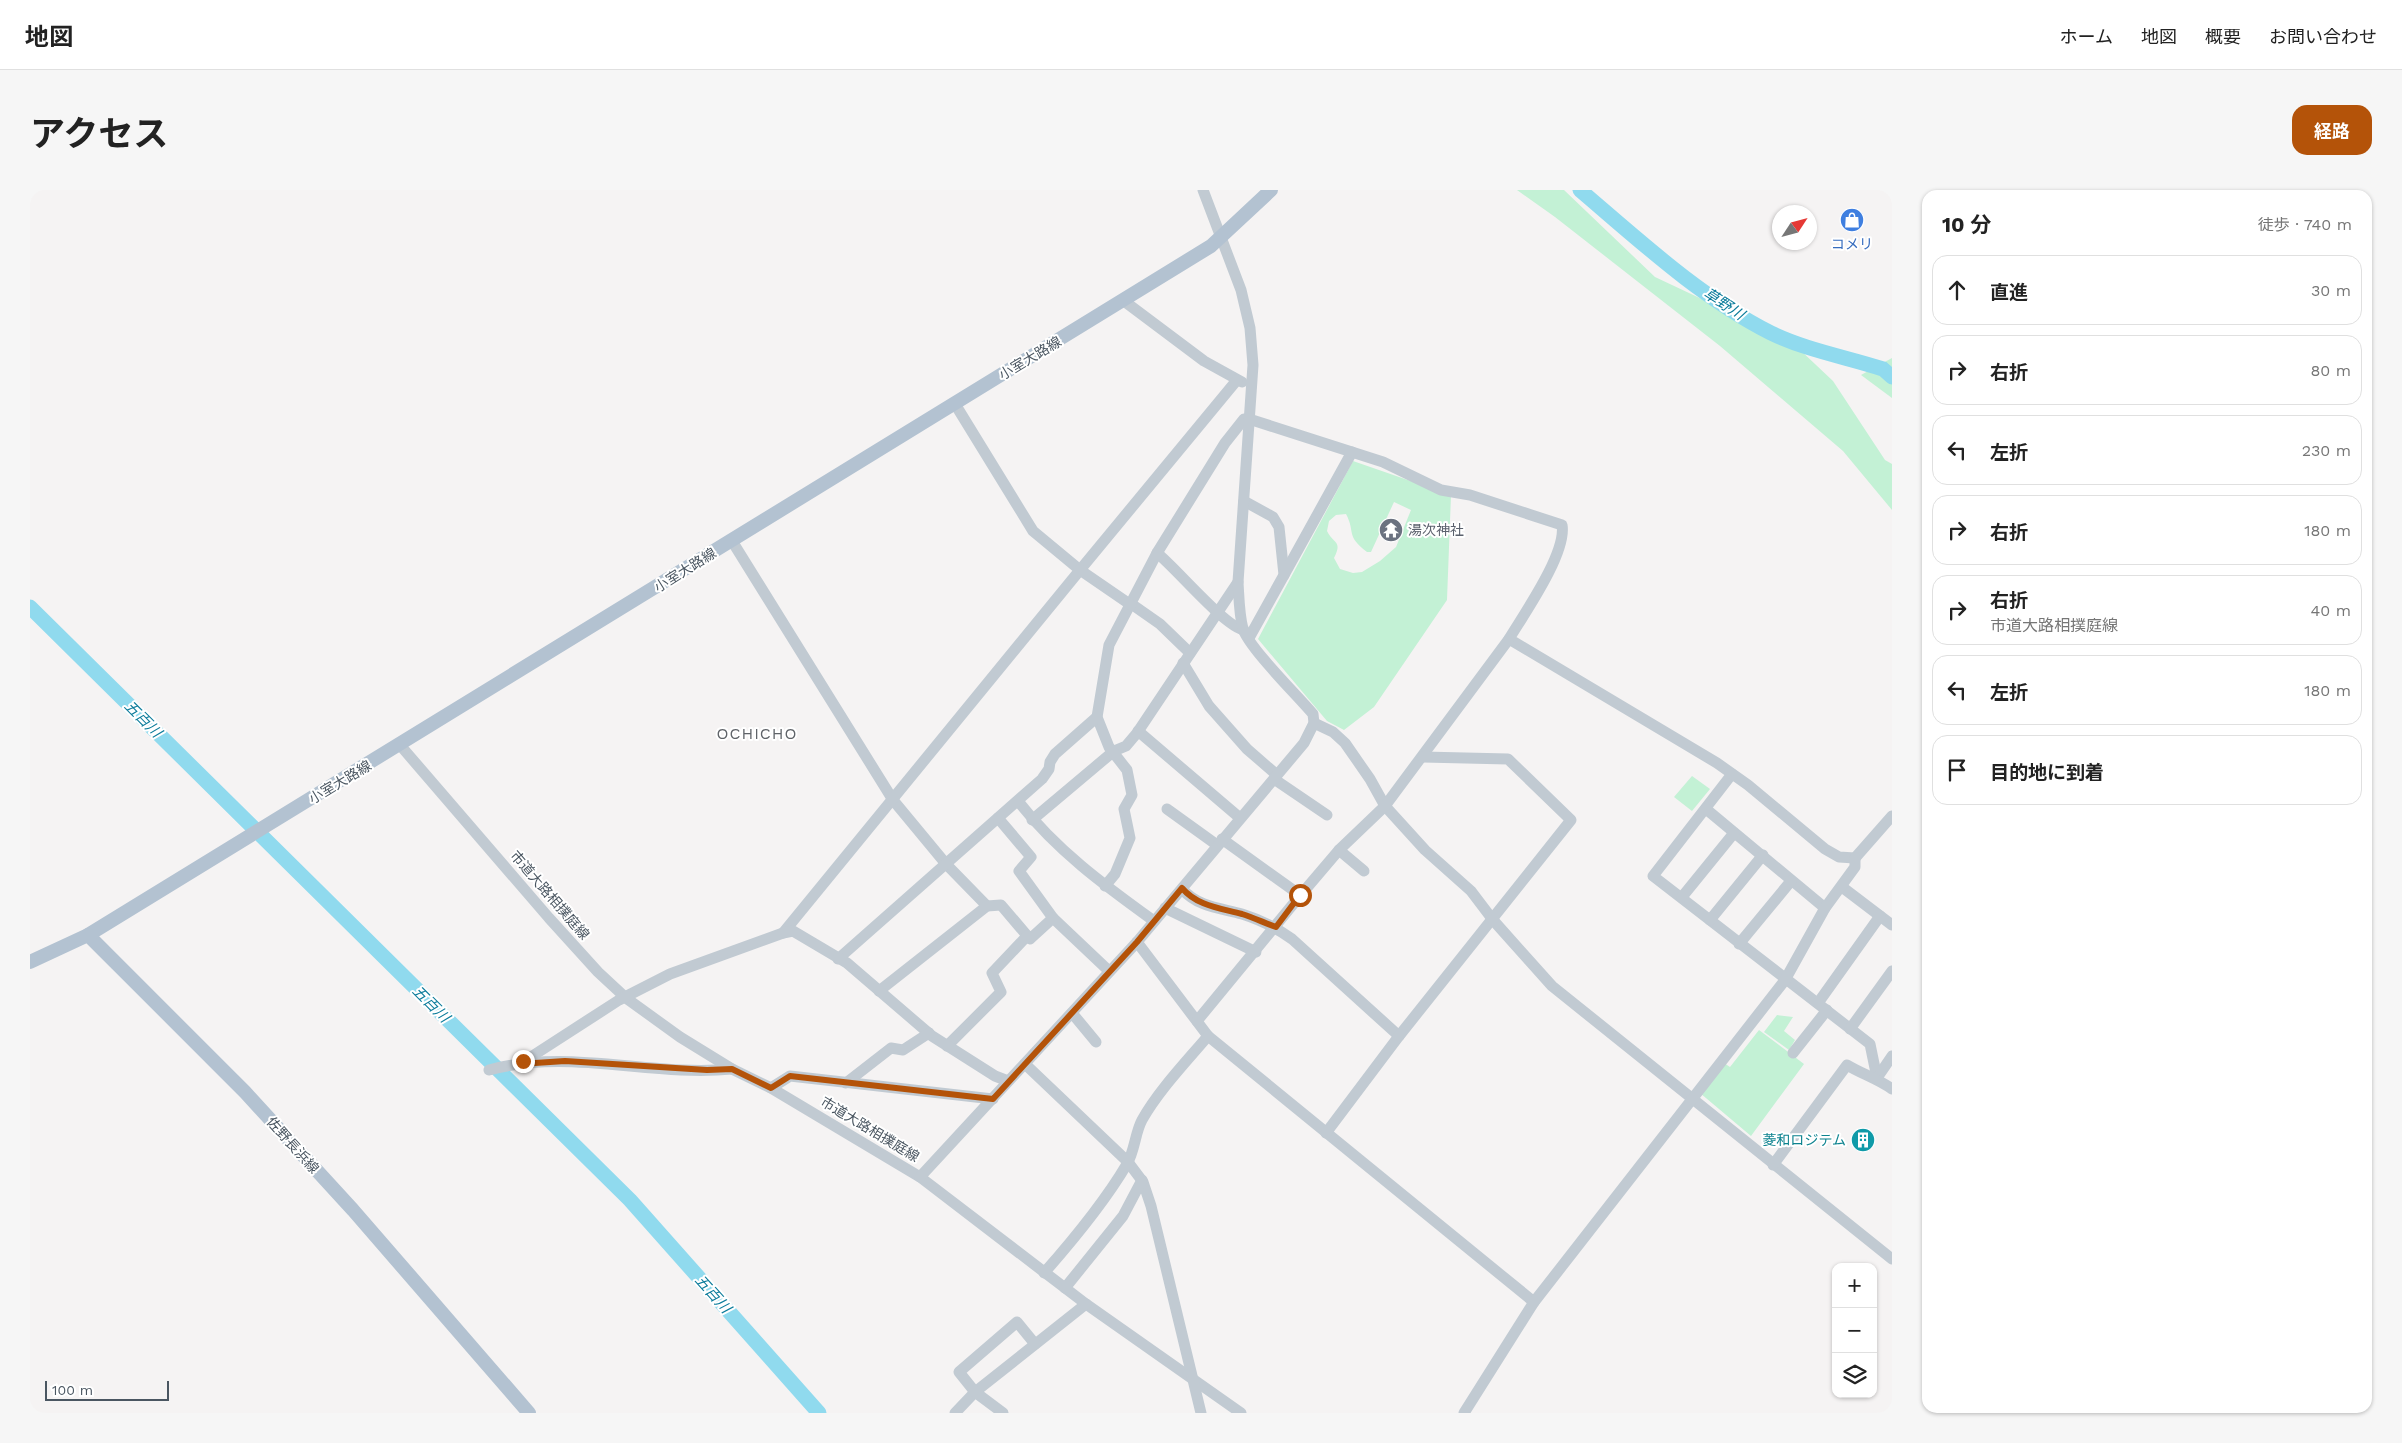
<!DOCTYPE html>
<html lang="ja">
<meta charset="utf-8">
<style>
:root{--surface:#fff;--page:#f6f6f6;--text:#222;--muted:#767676;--line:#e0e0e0;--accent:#b45309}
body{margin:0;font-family:"Work Sans","Noto Sans JP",sans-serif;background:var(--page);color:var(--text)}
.controls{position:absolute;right:15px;bottom:15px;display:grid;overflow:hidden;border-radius:10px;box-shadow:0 1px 4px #0004}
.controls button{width:45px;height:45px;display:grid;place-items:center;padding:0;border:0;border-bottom:1px solid var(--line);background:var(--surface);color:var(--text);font:25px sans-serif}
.compass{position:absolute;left:1742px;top:15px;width:45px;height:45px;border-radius:50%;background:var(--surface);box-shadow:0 1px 4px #0004;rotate:54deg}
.scale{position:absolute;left:15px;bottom:12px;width:124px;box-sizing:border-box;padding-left:5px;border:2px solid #4a5661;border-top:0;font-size:14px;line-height:18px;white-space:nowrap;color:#4a5661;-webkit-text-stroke:4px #fff;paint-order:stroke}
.stop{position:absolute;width:15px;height:15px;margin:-11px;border:4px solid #b45309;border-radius:50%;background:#fff}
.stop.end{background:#b45309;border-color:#fff;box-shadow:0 1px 5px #0008}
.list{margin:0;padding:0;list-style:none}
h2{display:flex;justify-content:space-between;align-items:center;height:65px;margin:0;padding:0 20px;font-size:21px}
h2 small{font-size:16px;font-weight:400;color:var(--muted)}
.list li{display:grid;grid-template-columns:32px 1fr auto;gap:15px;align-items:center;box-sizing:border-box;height:70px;margin:0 10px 10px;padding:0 10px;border:1px solid var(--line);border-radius:15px}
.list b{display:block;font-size:19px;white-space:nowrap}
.list p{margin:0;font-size:16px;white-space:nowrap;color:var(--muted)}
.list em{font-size:16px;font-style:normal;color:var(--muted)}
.icon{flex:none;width:28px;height:28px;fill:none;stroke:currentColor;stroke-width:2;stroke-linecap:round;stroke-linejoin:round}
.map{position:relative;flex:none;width:1862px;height:1223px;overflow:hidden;border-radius:15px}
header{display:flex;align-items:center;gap:30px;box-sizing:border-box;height:70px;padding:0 25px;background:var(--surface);border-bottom:1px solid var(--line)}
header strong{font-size:24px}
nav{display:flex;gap:28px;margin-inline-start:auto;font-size:18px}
.intro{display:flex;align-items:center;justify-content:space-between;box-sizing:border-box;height:120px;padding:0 30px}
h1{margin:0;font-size:35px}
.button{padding:12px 22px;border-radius:15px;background:var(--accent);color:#fff;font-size:18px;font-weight:700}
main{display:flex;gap:30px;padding:0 30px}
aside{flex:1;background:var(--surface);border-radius:15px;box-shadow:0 1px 4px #0004}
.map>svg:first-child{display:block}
.green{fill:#c3f1d5;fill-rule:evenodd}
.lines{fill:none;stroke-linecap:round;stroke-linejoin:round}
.river{stroke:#90daee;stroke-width:15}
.minor{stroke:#c1cad2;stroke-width:11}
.major{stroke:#b3c2d1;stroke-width:14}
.route{stroke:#b45309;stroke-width:6}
.labels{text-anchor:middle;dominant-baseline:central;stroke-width:4;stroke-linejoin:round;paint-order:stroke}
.shop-label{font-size:14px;fill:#366cbe;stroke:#fff}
.street-label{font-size:14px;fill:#4a5661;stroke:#fff}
.worship-label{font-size:14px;fill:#5b616d;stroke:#fff;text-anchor:start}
.culture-label{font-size:14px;fill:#0d838f;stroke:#fff;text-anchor:end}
.water-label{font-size:15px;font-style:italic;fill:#0c7c9b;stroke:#fff}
.quarter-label{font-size:16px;letter-spacing:1px;fill:#5f6368;stroke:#fff}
</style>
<header>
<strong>地図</strong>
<nav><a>ホーム</a><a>地図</a><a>概要</a><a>お問い合わせ</a></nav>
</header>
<div class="intro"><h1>アクセス</h1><a class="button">経路</a></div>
<main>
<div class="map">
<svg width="1862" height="1223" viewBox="0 0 1862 1223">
<rect width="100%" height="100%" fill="#f5f3f3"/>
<g class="green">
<path d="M1487 0H1534L1625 87 1676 111 1750 141 1803 191 1855 270 1862 274V320L1813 261 1690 156 1525 27Z"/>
<path d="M1862 168V208L1831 185Z"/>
<path d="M1323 271 1421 305 1417 410 1344 517 1314 540 1297 531 1228 449ZM1364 312 1381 320 1366 357 1350 371 1332 382 1323 383 1310 379 1304 368C1313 350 1303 354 1297 341L1299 331 1306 325 1316 324C1326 343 1315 345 1337 362H1341Z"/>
<path d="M1662 586 1680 599 1662 621 1644 607Z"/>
<path d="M1747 825 1763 827 1754 841 1765 850 1759 860 1734 842Z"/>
<path d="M1729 840 1774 874 1721 946 1670 903 1691 871 1700 877Z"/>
</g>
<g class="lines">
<g class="river">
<path d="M1550 0C1611 52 1670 107 1741 143 1776 160 1816 167 1853 179L1862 187"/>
<path d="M0 417 600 1010 789 1223"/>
</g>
<g class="minor">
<path d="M1094 111 1174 171 1212 192"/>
<path d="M925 214 1003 341 1050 380 1207 190"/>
<path d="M1214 311 1243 327 1249 337 1254 385 1219 448"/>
<path d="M702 351 863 610 916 674 957 716"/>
<path d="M1127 363C1146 378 1195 437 1214 440"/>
<path d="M1254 385 1322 262"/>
<path d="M1100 413 1130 434 1160 463"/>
<path d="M1153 473 1179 516 1217 559 1247 585"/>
<path d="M1284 533 1303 542 1315 553 1340 589 1355 616 1395 660 1441 701 1463 730 1522 796 1862 1069"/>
<path d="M1108 541 1210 628"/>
<path d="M370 555 519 728 568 782 596 808 650 847 702 879 741 898 890 987 1056 1114 1211 1223"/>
<path d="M1702 584 1623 686 1840 854 1847 888"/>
<path d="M1244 589 1297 625"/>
<path d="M988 611C1026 660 1074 695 1124 731"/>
<path d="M1137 619 1187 655"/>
<path d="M1676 619 1795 718"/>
<path d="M968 628 1001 667 989 681 1023 728"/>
<path d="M1002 630 1084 561 1096 556 1107 543 1208 392"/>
<path d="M1192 649 1270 705"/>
<path d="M1309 660 1334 681"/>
<path d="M1075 696 1085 684 1100 648 1094 619 1102 605 1097 580 1079 557 1067 527 1079 455 1127 363 1195 253 1214 229H1219L1353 272 1411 300 1440 305 1532 335C1537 363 1494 424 1479 449L1687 573 1718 595 1795 659 1809 667 1825 668 1862 626"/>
<path d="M1812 697 1862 735"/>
<path d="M1152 699C1168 717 1190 718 1212 724 1231 730 1247 738 1262 749L1369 846"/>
<path d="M1652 707 1704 643"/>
<path d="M1135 718 1226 762"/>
<path d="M1680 730 1733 665"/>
<path d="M753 743 1050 380 1101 415"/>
<path d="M1107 752 1178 846 1504 1112"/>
<path d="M1709 754 1761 691"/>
<path d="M808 769 1012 589 1019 579 1020 572 1025 564 1067 527"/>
<path d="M849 801 957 716 971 715 1000 749 1023 728 1079 781"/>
<path d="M1788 813 1850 726"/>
<path d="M1042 823 1066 852"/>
<path d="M1167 831 1269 707 1309 660 1355 616 1479 449"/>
<path d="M1820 839 1862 781"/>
<path d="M917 856 971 802 962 783 997 746"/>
<path d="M1763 863 1797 820"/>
<path d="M490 874 589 810 640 784 753 743 763 741 817 773 902 846 965 886 978 891"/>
<path d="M995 874 1098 972 1113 992 1121 1016 1171 1223"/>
<path d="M459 880C539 858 621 887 702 879"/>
<path d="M1847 888 1862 866"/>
<path d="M816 893 861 858 873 860 899 843"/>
<path d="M741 898 760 886 963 909"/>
<path d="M1296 943 1369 846 1541 630 1478 569 1393 567"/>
<path d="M1743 975 1817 875C1832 884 1848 889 1862 899"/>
<path d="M890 987 1107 752 1274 553 1284 533 1283 524C1267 505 1220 459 1213 439 1209 424 1209 407 1208 392L1223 175 1220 138 1211 100 1173 0"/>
<path d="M1014 1083C1044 1049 1074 1013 1097 974 1105 960 1105 943 1112 930 1129 900 1156 872 1178 846"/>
<path d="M1035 1098 1093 1026 1112 990"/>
<path d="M925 1223 945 1202 1056 1114"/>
<path d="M973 1223 945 1202 929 1182 987 1132 1005 1154"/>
<path d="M1434 1223 1504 1112 1755 790 1795 718 1825 677V668"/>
</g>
<g class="major">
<path d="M58 745 1181 56 1241 0"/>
<path d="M0 772 58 745 215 902 323 1020 499 1223"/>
</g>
</g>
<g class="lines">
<path class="route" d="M493 871 490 874 535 871 677 880 702 879 741 898 760 886 963 909 1107 752 1152 698C1167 716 1190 718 1212 724 1224 728 1235 733 1246 737L1270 705"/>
</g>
<defs>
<g id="shop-disc" transform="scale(1.25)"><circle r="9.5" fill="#3f7fe0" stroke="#fff"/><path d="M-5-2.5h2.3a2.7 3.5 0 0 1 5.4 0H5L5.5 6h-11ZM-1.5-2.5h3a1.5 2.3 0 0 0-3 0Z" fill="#fff"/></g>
<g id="temple-disc" transform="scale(1.25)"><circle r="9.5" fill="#6b7280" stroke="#fff"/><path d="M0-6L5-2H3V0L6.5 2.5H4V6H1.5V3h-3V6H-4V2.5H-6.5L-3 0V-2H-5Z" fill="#fff"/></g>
<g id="building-disc" transform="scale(1.25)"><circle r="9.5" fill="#0f9aa8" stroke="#fff"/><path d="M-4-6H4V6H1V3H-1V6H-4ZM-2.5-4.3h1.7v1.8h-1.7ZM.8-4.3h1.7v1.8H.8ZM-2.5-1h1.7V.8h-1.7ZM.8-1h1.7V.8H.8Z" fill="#fff"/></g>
</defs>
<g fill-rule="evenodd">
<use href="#shop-disc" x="1822" y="30"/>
<use href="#temple-disc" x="1361" y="340"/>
<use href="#building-disc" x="1833" y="950"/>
</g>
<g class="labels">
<g class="shop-label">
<text x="1822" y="54">コメリ</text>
</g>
<g class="street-label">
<text transform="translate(1000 168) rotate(-31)">小室大路線</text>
<text transform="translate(655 380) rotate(-32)">小室大路線</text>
<text transform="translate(310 592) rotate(-31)">小室大路線</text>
<text transform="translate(520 705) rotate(49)">市道大路相撲庭線</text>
<text transform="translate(840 939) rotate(31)">市道大路相撲庭線</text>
<text transform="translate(263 955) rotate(48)">佐野長浜線</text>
</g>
<g class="worship-label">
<text x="1378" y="340">湯次神社</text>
</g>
<g class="culture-label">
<text x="1816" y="950">菱和ロジテム</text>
</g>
<g class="water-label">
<text transform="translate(1694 114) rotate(33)">草野川</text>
<text transform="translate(113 529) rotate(45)">五百川</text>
<text transform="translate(401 814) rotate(45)">五百川</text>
<text transform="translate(683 1104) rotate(48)">五百川</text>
</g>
<g class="quarter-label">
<text x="727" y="543">OCHICHO</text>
</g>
</g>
</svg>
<div class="controls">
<button>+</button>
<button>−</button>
<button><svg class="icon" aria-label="layers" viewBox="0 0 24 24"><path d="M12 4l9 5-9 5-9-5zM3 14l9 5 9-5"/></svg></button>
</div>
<svg class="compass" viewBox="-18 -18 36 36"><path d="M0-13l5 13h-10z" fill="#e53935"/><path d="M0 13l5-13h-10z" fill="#767676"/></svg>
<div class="scale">100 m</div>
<div class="stop" style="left:1270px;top:705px"></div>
<div class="stop end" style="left:493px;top:871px"></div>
</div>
<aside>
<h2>10 分<small>徒歩 · 740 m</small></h2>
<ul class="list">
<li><svg class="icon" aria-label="ahead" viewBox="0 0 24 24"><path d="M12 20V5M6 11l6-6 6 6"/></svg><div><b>直進</b></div><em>30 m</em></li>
<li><svg class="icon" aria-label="right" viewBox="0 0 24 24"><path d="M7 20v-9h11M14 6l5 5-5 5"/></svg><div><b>右折</b></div><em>80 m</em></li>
<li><svg class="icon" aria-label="left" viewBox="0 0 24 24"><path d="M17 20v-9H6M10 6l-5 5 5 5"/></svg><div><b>左折</b></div><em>230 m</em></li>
<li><svg class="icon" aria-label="right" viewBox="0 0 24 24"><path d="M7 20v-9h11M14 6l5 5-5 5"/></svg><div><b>右折</b></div><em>180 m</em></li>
<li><svg class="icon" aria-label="right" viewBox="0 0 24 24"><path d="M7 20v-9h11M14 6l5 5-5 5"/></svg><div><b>右折</b><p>市道大路相撲庭線</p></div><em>40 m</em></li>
<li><svg class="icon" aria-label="left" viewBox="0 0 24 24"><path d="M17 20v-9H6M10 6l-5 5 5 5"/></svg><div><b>左折</b></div><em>180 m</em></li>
<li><svg class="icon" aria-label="arrive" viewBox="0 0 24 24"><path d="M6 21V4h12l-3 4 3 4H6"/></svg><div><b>目的地に到着</b></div></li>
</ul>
</aside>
</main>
